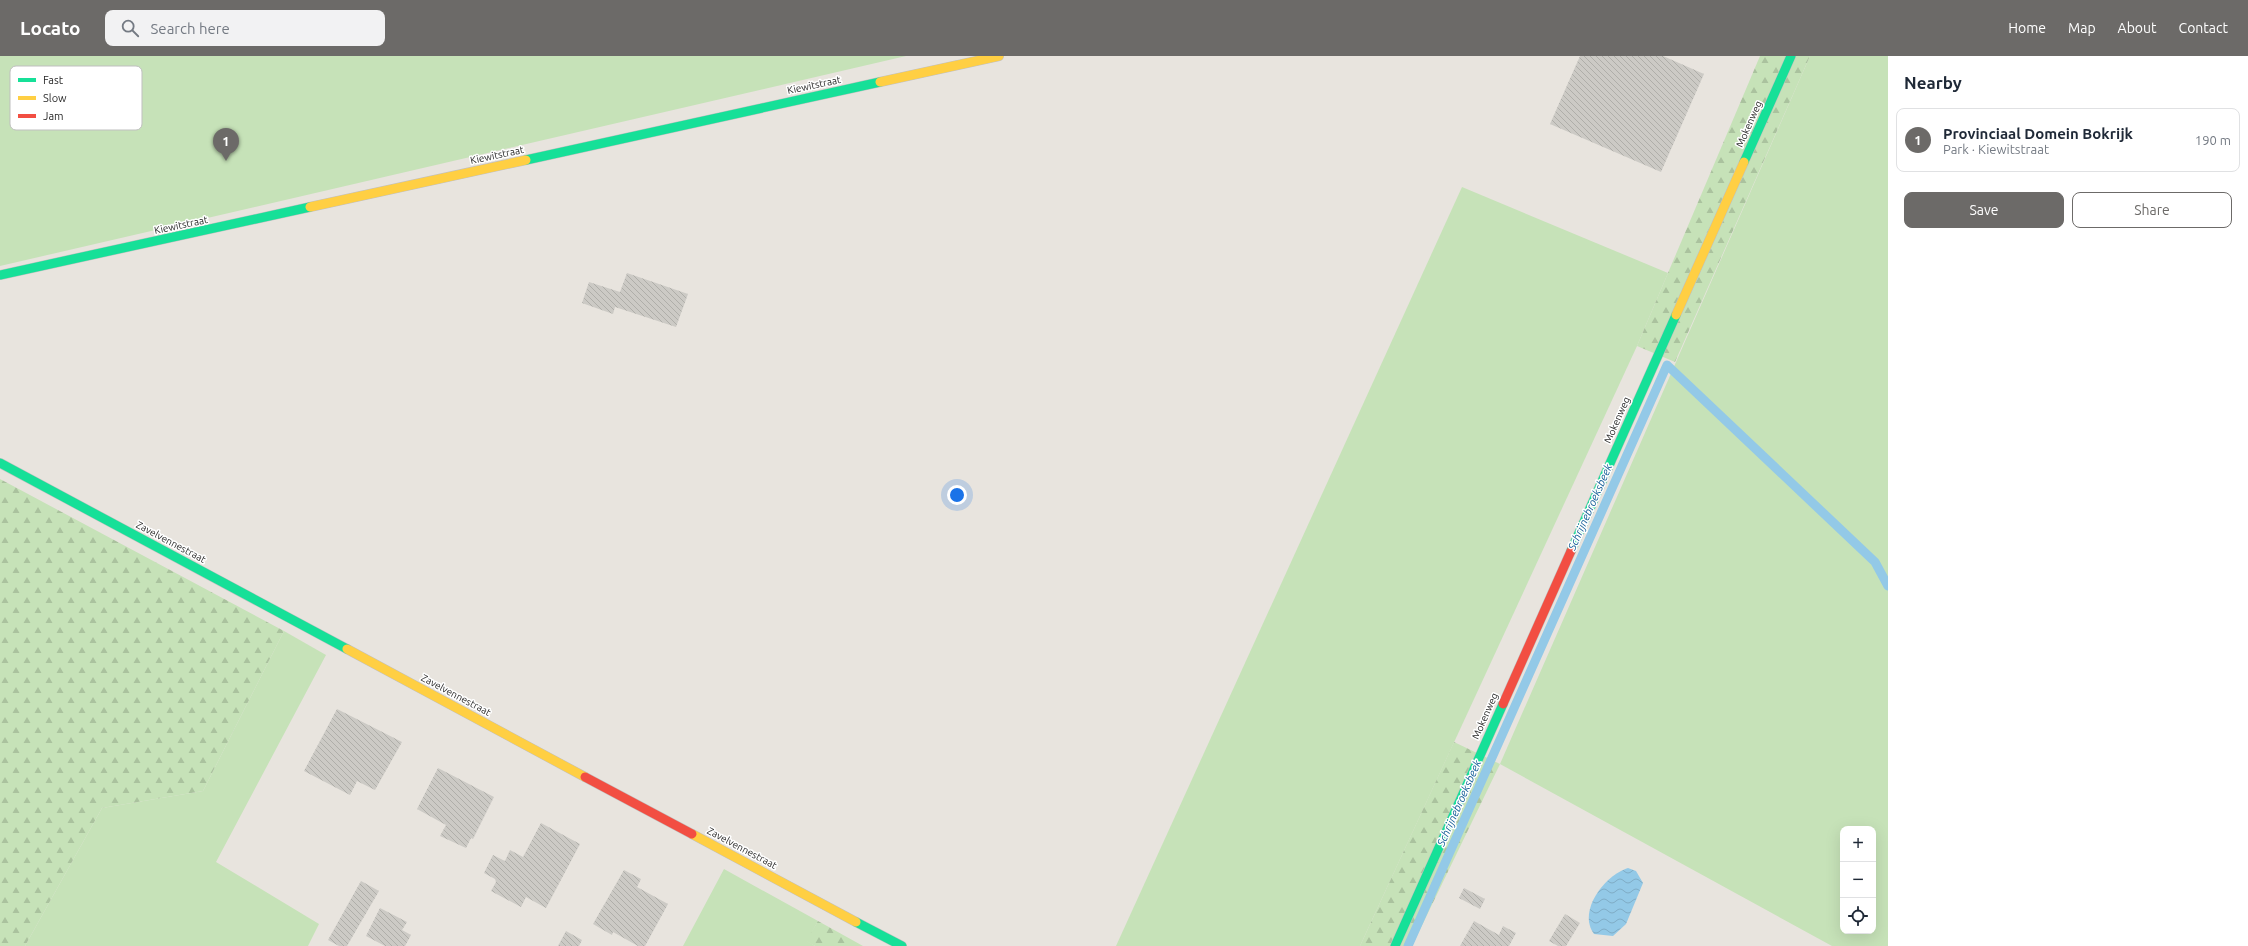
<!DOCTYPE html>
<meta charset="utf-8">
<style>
:root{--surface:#fff;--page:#f2f2f3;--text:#1f2937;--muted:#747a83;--line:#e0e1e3;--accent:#6c6a68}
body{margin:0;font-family:Ubuntu,sans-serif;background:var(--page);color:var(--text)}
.controls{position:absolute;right:12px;bottom:12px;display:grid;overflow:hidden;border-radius:8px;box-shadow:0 4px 16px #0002}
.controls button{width:36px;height:36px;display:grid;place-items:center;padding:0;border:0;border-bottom:1px solid var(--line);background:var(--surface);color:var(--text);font:20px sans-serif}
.you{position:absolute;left:957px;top:439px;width:14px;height:14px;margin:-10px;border:3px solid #fff;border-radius:50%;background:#1a73e8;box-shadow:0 0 0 6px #1a73e833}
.badge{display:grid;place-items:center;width:26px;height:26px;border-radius:50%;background:var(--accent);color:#fff;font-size:13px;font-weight:700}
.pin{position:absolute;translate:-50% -33px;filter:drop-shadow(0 1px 2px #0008)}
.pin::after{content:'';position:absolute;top:21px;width:14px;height:12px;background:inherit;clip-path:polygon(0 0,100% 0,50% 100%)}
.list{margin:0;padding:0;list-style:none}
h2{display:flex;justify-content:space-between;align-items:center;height:52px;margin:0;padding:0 16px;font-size:17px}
h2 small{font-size:13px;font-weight:400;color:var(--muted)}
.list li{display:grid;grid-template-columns:26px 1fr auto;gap:12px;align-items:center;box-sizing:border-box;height:64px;margin:0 8px 8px;padding:0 8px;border:1px solid var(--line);border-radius:8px}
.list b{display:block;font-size:15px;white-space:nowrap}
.list p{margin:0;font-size:13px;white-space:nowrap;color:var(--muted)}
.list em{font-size:13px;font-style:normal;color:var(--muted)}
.actions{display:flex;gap:8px;padding:12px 16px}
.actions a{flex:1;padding:9px 0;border:1px solid var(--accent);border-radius:8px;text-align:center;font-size:14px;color:var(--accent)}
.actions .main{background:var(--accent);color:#fff}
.icon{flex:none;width:22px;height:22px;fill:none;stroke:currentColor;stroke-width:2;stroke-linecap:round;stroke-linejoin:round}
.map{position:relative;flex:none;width:1888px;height:890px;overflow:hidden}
header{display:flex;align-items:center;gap:24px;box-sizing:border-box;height:56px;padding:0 20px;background:var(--accent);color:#fff}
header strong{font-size:19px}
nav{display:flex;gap:22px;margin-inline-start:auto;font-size:14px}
.search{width:280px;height:36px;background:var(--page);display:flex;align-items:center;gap:10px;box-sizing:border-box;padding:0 14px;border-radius:8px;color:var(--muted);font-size:15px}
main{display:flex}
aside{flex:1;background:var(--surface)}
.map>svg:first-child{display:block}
.grass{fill:#c6e2b8;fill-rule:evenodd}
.forest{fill:url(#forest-firs)}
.water{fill:url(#water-waves)}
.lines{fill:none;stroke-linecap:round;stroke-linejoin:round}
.stream{stroke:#93c9e7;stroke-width:9}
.building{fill:url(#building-back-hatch)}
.fast-casing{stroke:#c1c0c0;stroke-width:10}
.slow-casing{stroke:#c1c0c0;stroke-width:10}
.jam-casing{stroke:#c1c0c0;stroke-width:10}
.fast{stroke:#16e098;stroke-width:9}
.slow{stroke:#ffcf43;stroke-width:9}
.jam{stroke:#f24e42;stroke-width:9}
.labels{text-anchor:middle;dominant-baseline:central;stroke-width:3;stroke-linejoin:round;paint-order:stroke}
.street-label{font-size:10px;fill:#292929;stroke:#fff}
.water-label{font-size:11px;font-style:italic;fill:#105b95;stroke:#fff}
.key{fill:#fff;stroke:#bfbfbf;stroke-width:1}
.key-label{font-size:11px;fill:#292929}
</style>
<header>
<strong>Locato</strong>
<div class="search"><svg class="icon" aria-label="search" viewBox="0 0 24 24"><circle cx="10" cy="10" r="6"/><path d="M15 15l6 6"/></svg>Search here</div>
<nav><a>Home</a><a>Map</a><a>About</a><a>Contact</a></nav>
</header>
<main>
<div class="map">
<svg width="1888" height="890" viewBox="0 0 1888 890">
<defs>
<pattern id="forest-firs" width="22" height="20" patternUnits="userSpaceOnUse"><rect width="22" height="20" fill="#c6e2b8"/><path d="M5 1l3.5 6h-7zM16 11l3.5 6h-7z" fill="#aac29e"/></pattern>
<pattern id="water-waves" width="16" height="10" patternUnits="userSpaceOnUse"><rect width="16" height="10" fill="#93c9e7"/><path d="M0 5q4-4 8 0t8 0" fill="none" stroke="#7fadc6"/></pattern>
<pattern id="building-back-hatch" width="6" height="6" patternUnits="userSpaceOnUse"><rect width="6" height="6" fill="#cccac5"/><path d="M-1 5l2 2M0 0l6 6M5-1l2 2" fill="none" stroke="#afaea9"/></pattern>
</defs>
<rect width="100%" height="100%" fill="#e8e4de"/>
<g class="grass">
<path d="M0 0H906L0 210Z"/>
<path d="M1810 0H1888V890H1832L1500 708ZM1843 773H1873V875H1843Z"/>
<path d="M1462 131 1668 217 1637 290 1360 890H1116Z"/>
<path d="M284 575 326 599 216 806 319 868 308 890H25L102 752 203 735Z"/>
<path d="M724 813 818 865 807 885 815 890H683Z"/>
</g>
<g class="forest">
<path d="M1760 0H1810L1675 306 1637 290Z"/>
<path d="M0 423 284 575 203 735 102 752 25 890H0Z"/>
<path d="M1454 686 1500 708 1412 890H1360Z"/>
<path d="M818 865 863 890H815L806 885Z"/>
</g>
<path class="water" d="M1628 812 1636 815 1643 827 1626 868 1613 880 1594 878C1577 855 1605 819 1628 812Z"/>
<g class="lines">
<path class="stream" d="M1408 890 1667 309 1875 506 1888 530"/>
</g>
<g class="building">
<path d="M1580 0H1663L1704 18 1661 116 1550 68Z"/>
<path d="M627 217 688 238 676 271 615 251 613 258 582 247 589 226 620 236Z"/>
<path d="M337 653 402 686 375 734 357 725 350 739 304 715Z"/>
<path d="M438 712 494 741 473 783 471 782 466 792 440 780 446 769 417 753Z"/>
<path d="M541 767 580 788 546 852 526 841 521 851 491 835 496 826 495 823 484 817 493 799 505 805 510 794 523 801Z"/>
<path d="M624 814 641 823 637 831 668 848 645 890H638L613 876 612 879 593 868Z"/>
<path d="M361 825 379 835 347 890H339L328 884Z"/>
<path d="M1464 832 1485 843 1480 853 1459 842Z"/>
<path d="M380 852 407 866 402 874 411 879 405 890H385L366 880Z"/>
<path d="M1565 858 1580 867 1566 890H1558L1549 885Z"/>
<path d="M1474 865 1499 879 1503 870 1516 877 1509 890H1460Z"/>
<path d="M566 875 582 884 579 890H558Z"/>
</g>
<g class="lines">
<g class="fast-casing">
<g id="fast">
<path d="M526 104 880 26"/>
<path d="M1744 106 1791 0"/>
<path d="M0 219 310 151"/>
<path d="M0 407 347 593"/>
<path d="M1571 495 1676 259"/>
<path d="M856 866 902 890"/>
<path d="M1395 890 1503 648"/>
</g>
</g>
<g class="slow-casing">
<g id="slow">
<path d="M880 26 999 0"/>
<path d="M310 151 526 104"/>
<path d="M1676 259 1744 106"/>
<path d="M347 593 585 721"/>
<path d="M692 778 856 866"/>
</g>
</g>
<g class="jam-casing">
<g id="jam">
<path d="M1503 648 1571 495"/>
<path d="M585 721 692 778"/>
</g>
</g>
<use href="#fast" class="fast"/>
<use href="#slow" class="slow"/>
<use href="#jam" class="jam"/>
</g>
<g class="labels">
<g class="street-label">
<text transform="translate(814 29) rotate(-12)">Kiewitstraat</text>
<text transform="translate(1749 68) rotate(-66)">Mokenweg</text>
<text transform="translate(497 99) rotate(-12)">Kiewitstraat</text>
<text transform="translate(181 169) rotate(-12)">Kiewitstraat</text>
<text transform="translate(1617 364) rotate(-66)">Mokenweg</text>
<text transform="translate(171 486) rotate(28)">Zavelvennestraat</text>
<text transform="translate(456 639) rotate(28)">Zavelvennestraat</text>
<text transform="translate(1485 660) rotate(-66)">Mokenweg</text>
<text transform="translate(742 792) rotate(28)">Zavelvennestraat</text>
</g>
<g class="water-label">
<text transform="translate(1590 451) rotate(-66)">Schrijnebroeksbeek</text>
<text transform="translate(1459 747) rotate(-66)">Schrijnebroeksbeek</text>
</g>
</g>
<rect x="10" y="10" width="132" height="64" rx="6" class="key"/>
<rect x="18" y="22" width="18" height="4" fill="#16e098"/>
<rect x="18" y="40" width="18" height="4" fill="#ffcf43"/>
<rect x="18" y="58" width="18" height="4" fill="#f24e42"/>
<g class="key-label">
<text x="43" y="28">Fast</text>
<text x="43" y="46">Slow</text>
<text x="43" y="64">Jam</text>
</g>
</svg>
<div class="controls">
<button>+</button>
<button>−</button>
<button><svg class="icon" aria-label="locate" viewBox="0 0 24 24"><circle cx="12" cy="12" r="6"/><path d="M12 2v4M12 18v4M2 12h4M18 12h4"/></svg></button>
</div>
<div class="you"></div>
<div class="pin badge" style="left:226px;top:105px">1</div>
</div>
<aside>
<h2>Nearby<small></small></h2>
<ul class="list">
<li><span class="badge">1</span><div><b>Provinciaal Domein Bokrijk</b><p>Park · Kiewitstraat</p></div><em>190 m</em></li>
</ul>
<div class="actions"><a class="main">Save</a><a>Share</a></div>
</aside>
</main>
